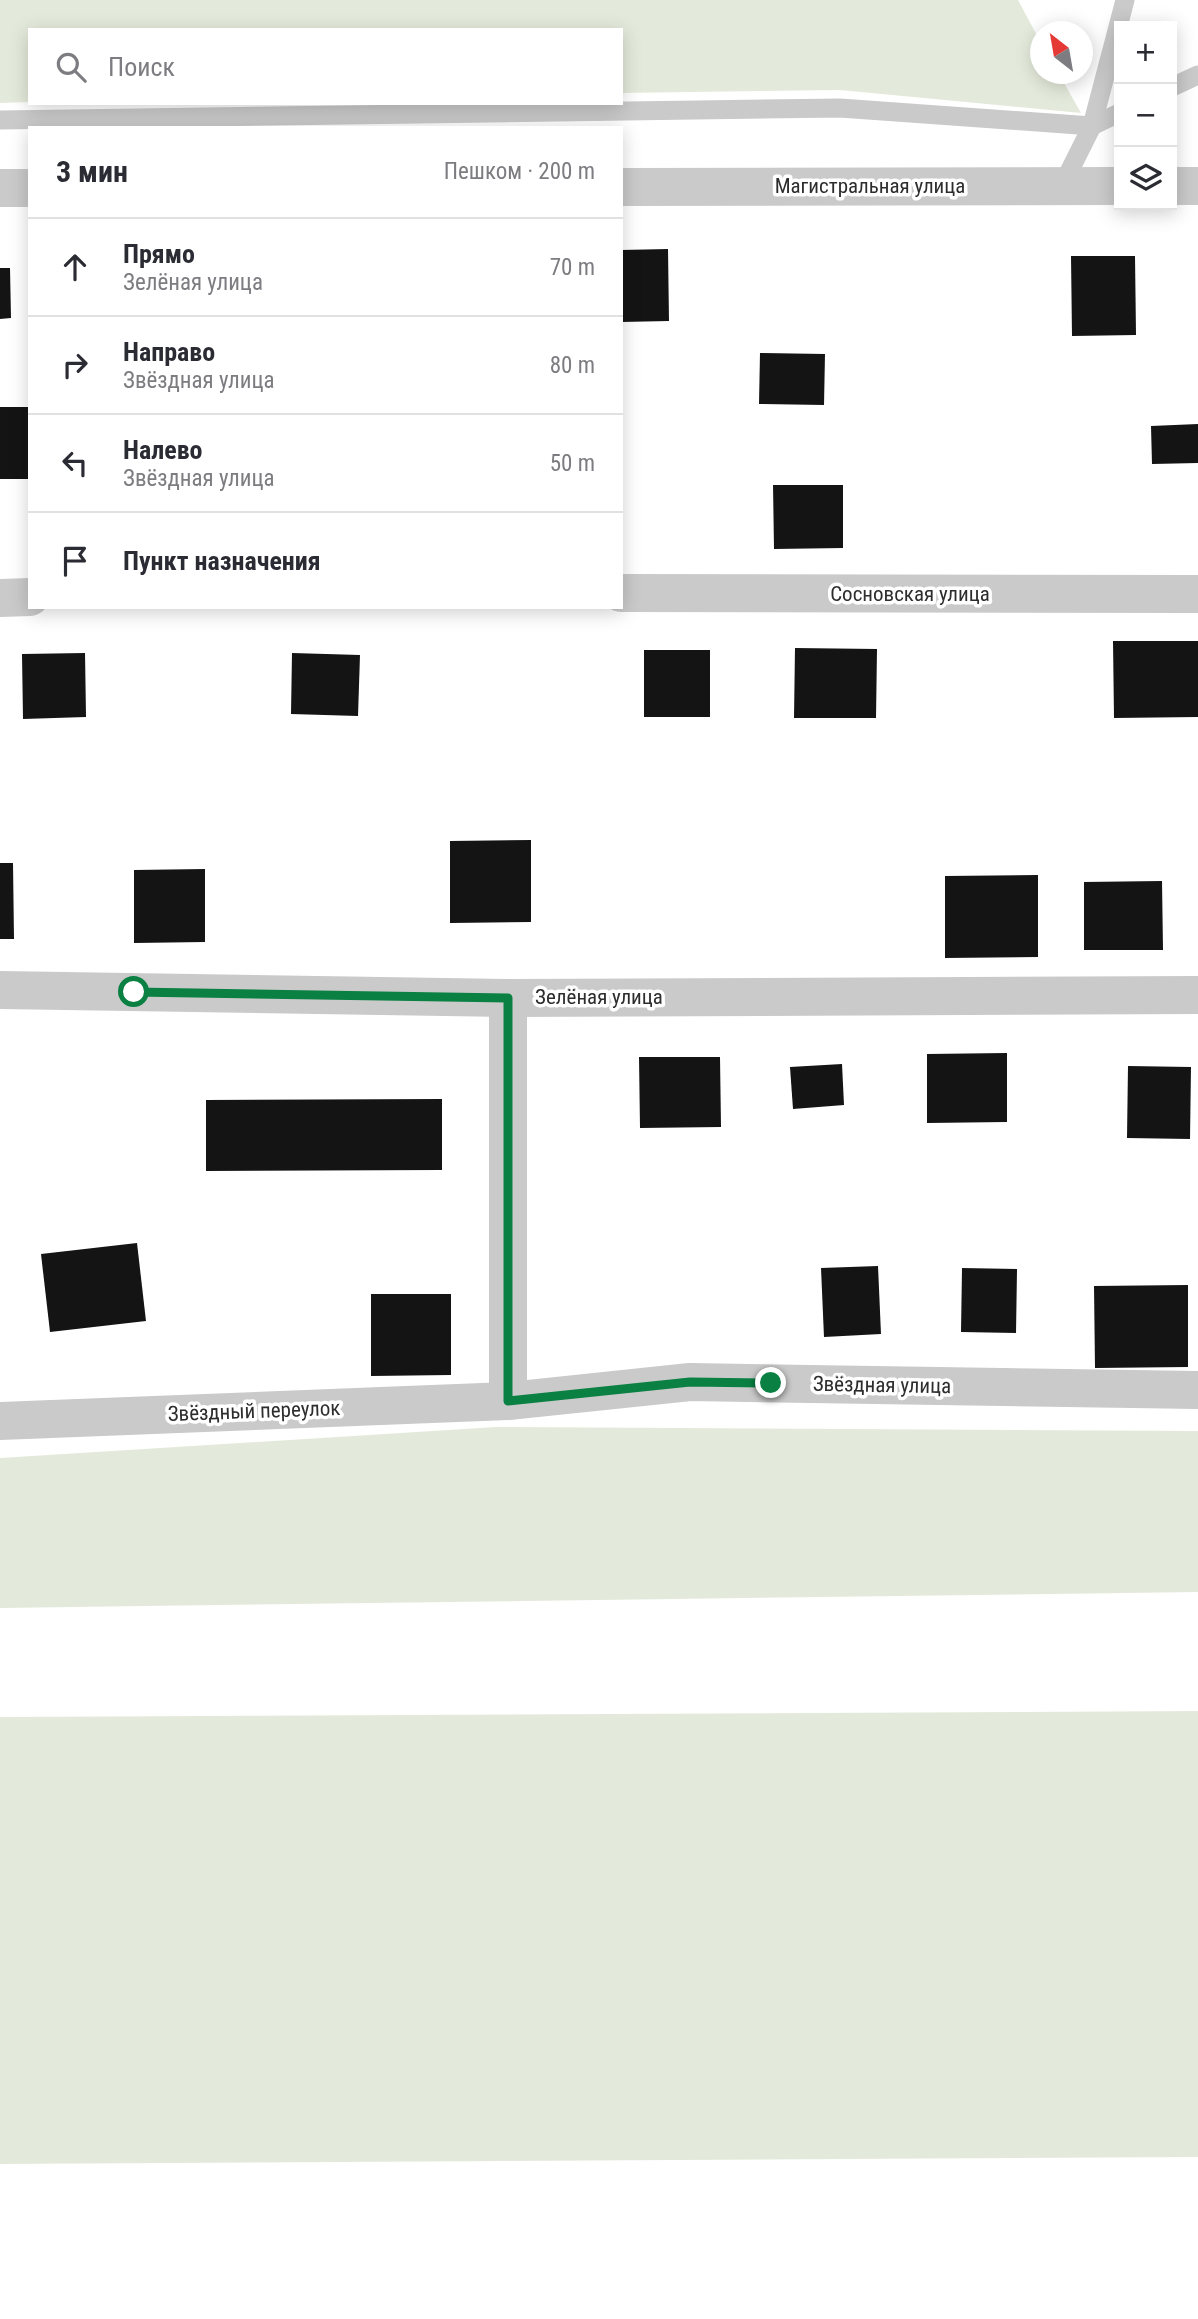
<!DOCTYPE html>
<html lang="ru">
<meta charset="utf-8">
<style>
:root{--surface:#fff;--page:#f7f7f7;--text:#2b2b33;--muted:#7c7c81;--line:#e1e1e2}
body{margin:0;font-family:"Roboto Condensed",sans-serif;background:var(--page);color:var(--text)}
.controls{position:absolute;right:21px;top:21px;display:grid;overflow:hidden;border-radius:0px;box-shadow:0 4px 18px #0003}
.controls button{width:63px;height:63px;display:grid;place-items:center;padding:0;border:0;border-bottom:2px solid var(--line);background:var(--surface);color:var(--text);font:35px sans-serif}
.compass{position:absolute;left:1030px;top:21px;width:63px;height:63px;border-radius:50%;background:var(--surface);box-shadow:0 4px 18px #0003;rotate:329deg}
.stop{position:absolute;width:21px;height:21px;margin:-16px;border:5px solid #0b8043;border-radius:50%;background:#fff}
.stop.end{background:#0b8043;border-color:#fff;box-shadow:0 2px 7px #0008}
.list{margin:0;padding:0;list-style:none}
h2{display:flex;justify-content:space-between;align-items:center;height:91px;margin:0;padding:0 28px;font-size:30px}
h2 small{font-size:23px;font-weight:400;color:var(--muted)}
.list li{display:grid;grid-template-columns:46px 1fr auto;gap:21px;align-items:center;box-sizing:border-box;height:98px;padding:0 28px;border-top:2px solid var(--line)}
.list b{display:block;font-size:26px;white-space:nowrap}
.list p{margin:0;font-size:23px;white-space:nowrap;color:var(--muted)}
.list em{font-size:23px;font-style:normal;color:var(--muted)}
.icon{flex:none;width:38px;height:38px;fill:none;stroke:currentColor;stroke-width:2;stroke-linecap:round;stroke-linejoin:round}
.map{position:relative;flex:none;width:1198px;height:2319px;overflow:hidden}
.search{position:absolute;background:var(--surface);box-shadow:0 4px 18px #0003;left:28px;top:28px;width:595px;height:77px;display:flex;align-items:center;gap:18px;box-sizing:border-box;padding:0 24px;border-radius:0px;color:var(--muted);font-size:26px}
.panel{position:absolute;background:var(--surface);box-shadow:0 4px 18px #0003;left:28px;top:126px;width:595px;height:483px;border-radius:0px}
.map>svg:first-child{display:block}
.green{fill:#e4eadb}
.building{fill:#141414}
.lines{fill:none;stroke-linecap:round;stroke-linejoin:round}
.lane{stroke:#cacaca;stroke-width:19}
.street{stroke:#cacaca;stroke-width:38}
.route{stroke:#0b8043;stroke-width:9}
.labels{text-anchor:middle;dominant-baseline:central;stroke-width:7;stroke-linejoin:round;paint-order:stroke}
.street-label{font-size:21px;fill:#2d2d2d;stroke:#fff}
</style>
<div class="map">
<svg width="1198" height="2319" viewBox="0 0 1198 2319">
<rect width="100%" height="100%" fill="#fff"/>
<g class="green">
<path d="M0 0H1018L1040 41V74H1059L1081 113 840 90 621 93V30H30V102L0 103Z"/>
<path d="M496 1427 1198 1431V1592L0 1608V1458Z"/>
<path d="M1198 1711V2157L0 2164V1717Z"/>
</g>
<g class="building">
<path d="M668 249 669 321 621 322V250Z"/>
<path d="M1071 256H1135L1136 335 1072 336Z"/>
<path d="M0 268H10L11 318 0 319Z"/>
<path d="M760 353 825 354 824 405 759 404Z"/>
<rect x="0" y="407" width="30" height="72"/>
<path d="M1198 424V463L1152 464 1151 426Z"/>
<path d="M773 485H843V548L774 549Z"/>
<path d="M1113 641H1198V717L1114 718Z"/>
<path d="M795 648 877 649 876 718H794Z"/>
<rect x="644" y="650" width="66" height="67"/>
<path d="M85 653 86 717 23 719 22 654Z"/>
<path d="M292 653 360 655 358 716 291 714Z"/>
<path d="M531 840V922L450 923V841Z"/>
<path d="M0 863H13L14 939H0Z"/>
<path d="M205 869V942L134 943V870Z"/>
<path d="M1038 875V957L945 958V876Z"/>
<path d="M1162 881 1163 950H1084V882Z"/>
<path d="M1007 1053V1122L927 1123V1054Z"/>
<path d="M639 1057H720L721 1127 640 1128Z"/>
<path d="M842 1064 844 1105 793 1109 790 1067Z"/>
<path d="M1128 1066 1191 1067 1190 1139 1127 1138Z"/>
<path d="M442 1099V1170L206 1171V1100Z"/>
<path d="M137 1243 146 1321 50 1332 41 1254Z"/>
<path d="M878 1266 881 1334 824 1337 821 1268Z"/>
<path d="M962 1268 1017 1269 1016 1333 961 1332Z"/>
<path d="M1188 1285V1367L1095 1368 1094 1286Z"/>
<path d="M371 1294H451V1375L371 1376Z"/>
</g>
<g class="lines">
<g class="lane">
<path d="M1172 87 1198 75"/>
<path d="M0 120 840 108 1092 126 1119 113"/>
<path d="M1062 186 1092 126 1125 0"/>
</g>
<g class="street">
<path d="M1172 186H1198"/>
<path d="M621 187 1119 186"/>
<path d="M0 188H30"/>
<path d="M621 593 1198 594"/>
<path d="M0 598 30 597"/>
<path d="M0 990 508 998 1198 995"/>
<path d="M508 998V1401L690 1382 1198 1390"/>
<path d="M0 1421 508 1401"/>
</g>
</g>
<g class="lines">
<path class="route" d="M134 992 508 998V1401L690 1382 771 1383"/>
</g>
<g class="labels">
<g class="street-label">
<text x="870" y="186">Магистральная улица</text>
<text x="910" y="594">Сосновская улица</text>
<text x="599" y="997">Зелёная улица</text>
<text transform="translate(882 1385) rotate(1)">Звёздная улица</text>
<text transform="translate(254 1411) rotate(-2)">Звёздный переулок</text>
</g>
</g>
</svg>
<div class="controls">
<button>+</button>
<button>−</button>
<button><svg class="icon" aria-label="layers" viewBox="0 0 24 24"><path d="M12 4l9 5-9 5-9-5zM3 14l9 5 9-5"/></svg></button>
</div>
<svg class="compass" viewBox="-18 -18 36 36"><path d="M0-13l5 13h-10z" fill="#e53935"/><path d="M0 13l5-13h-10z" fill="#7c7c81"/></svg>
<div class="stop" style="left:134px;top:992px"></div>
<div class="stop end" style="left:771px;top:1383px"></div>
<div class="search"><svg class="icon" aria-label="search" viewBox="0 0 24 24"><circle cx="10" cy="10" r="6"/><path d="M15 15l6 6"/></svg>Поиск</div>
<section class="panel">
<h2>3 мин<small>Пешком · 200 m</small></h2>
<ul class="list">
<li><svg class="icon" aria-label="ahead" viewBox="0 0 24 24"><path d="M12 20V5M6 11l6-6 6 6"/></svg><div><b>Прямо</b><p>Зелёная улица</p></div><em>70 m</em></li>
<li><svg class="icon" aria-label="right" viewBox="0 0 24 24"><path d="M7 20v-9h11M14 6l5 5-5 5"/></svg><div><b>Направо</b><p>Звёздная улица</p></div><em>80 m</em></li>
<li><svg class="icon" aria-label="left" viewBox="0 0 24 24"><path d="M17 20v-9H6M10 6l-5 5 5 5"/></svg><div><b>Налево</b><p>Звёздная улица</p></div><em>50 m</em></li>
<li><svg class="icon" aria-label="arrive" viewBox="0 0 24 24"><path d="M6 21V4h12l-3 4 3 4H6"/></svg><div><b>Пункт назначения</b></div></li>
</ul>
</section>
</div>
